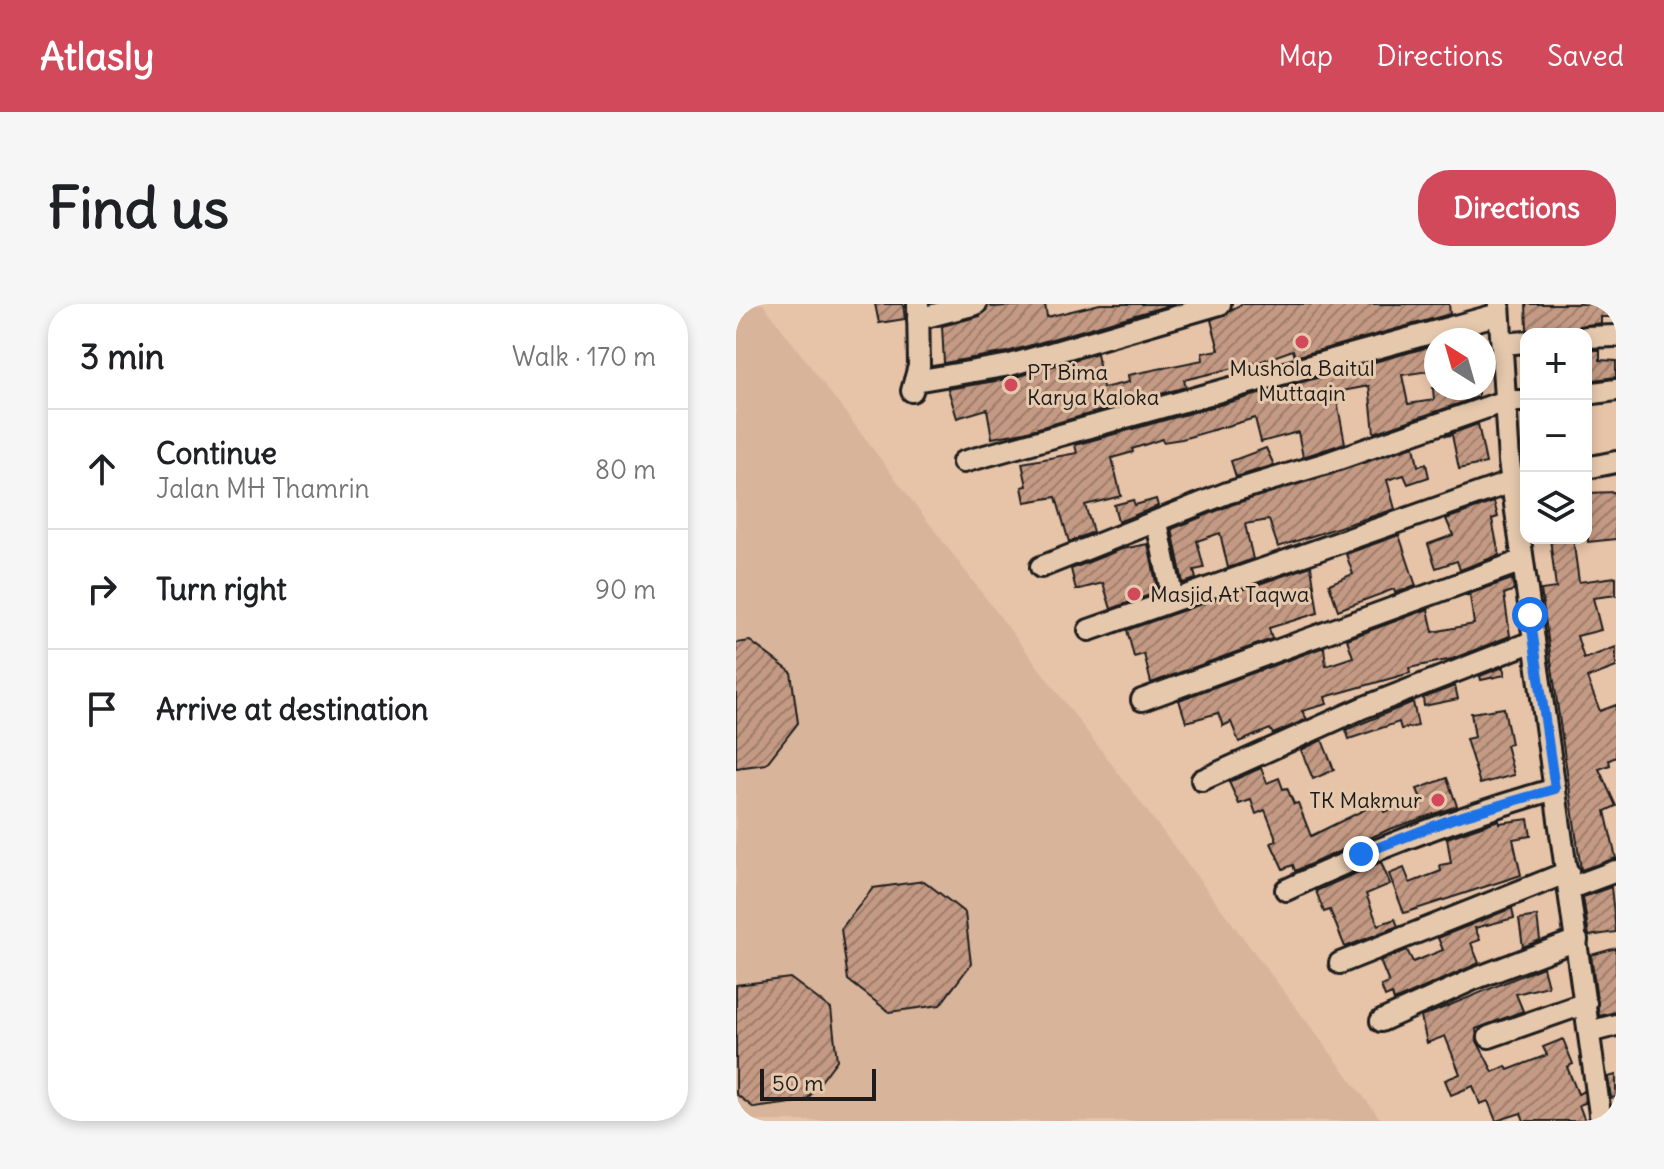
<!DOCTYPE html>
<meta charset="utf-8">
<style>
:root{--surface:#fff;--page:#f6f6f6;--text:#202124;--muted:#757577;--line:#e0e0e0;--accent:#d1495b}
body{margin:0;font-family:Delius,sans-serif;background:var(--page);color:var(--text)}
.controls{position:absolute;right:24px;top:24px;display:grid;overflow:hidden;border-radius:16px;box-shadow:0 4px 12px #0003}
.controls button{width:72px;height:72px;display:grid;place-items:center;padding:0;border:0;border-bottom:2px solid var(--line);background:var(--surface);color:var(--text);font:40px sans-serif}
.compass{position:absolute;left:688px;top:24px;width:72px;height:72px;border-radius:50%;background:var(--surface);box-shadow:0 4px 12px #0003;rotate:323deg}
.scale{position:absolute;left:24px;bottom:20px;width:116px;box-sizing:border-box;padding-left:8px;border:4px solid #1c1c1c;border-top:0;font-size:22px;line-height:28px;white-space:nowrap;color:#1c1c1c;-webkit-text-stroke:6px #e6c9ad;paint-order:stroke}
.stop{position:absolute;width:24px;height:24px;margin:-18px;border:6px solid #1a73e8;border-radius:50%;background:#fff}
.stop.end{background:#1a73e8;border-color:#fff;box-shadow:0 2px 8px #0008}
.list{margin:0;padding:0;list-style:none}
h2{display:flex;justify-content:space-between;align-items:center;height:104px;margin:0;padding:0 32px;font-size:34px}
h2 small{font-size:26px;font-weight:400;color:var(--muted)}
.list li{display:grid;grid-template-columns:52px 1fr auto;gap:24px;align-items:center;box-sizing:border-box;height:120px;padding:0 32px;border-top:2px solid var(--line)}
.list b{display:block;font-size:30px;white-space:nowrap}
.list p{margin:0;font-size:26px;white-space:nowrap;color:var(--muted)}
.list em{font-size:26px;font-style:normal;color:var(--muted)}
.icon{flex:none;width:44px;height:44px;fill:none;stroke:currentColor;stroke-width:2;stroke-linecap:round;stroke-linejoin:round}
.map{position:relative;flex:none;width:880px;height:817px;overflow:hidden;border-radius:32px}
header{display:flex;align-items:center;gap:48px;box-sizing:border-box;height:112px;padding:0 40px;background:var(--accent);color:#fff}
header strong{font-size:38px}
nav{display:flex;gap:44px;margin-inline-start:auto;font-size:28px}
.intro{display:flex;align-items:center;justify-content:space-between;box-sizing:border-box;height:192px;padding:0 48px}
h1{margin:0;font-size:56px}
.button{padding:20px 36px;border-radius:32px;background:var(--accent);color:#fff;font-size:28px;font-weight:700}
main{display:flex;gap:48px;padding:0 48px}
aside{flex:1;background:var(--surface);border-radius:32px;box-shadow:0 4px 12px #0003}
.map>svg:first-child{display:block}
.built{fill:#d8b49a}
.building{fill:url(#building-hatch);stroke:#1c1c1c;stroke-width:2}
.lines{fill:none;stroke-linecap:round;stroke-linejoin:round}
.minor-casing{stroke:#1c1c1c;stroke-width:26}
.minor{stroke:#e6c9ad;stroke-width:20}
.route{stroke:#1a73e8;stroke-width:10}
.poi-dot{fill:#d1495b;stroke:#e6c9ad;stroke-width:3}
.labels{text-anchor:middle;dominant-baseline:central;stroke-width:6;stroke-linejoin:round;paint-order:stroke}
.poi-label{font-size:22px;fill:#1c1c1c;stroke:#e6c9ad;text-anchor:start}
</style>
<header>
<strong>Atlasly</strong>
<nav><a>Map</a><a>Directions</a><a>Saved</a></nav>
</header>
<div class="intro"><h1>Find us</h1><a class="button">Directions</a></div>
<main>
<aside>
<h2>3 min<small>Walk · 170 m</small></h2>
<ul class="list">
<li><svg class="icon" aria-label="ahead" viewBox="0 0 24 24"><path d="M12 20V5M6 11l6-6 6 6"/></svg><div><b>Continue</b><p>Jalan MH Thamrin</p></div><em>80 m</em></li>
<li><svg class="icon" aria-label="right" viewBox="0 0 24 24"><path d="M7 20v-9h11M14 6l5 5-5 5"/></svg><div><b>Turn right</b></div><em>90 m</em></li>
<li><svg class="icon" aria-label="arrive" viewBox="0 0 24 24"><path d="M6 21V4h12l-3 4 3 4H6"/></svg><div><b>Arrive at destination</b></div></li>
</ul>
</aside>
<div class="map">
<svg width="880" height="817" viewBox="0 0 880 817">
<defs>
<pattern id="building-hatch" width="6" height="6" patternUnits="userSpaceOnUse" patternTransform="scale(2)"><rect width="6" height="6" fill="#c49a84"/><path d="M-1 1l2-2M0 6l6-6M5 7l2-2" fill="none" stroke="#9e7d6b"/></pattern>
</defs>
<rect width="100%" height="100%" fill="#e7c3a8"/>
<filter id="ink" filterUnits="userSpaceOnUse"><feTurbulence type="fractalNoise" baseFrequency=".0125" numOctaves="2"/><feDisplacementMap in="SourceGraphic" scale="16" xChannelSelector="R" yChannelSelector="G"/><feConvolveMatrix kernelMatrix="1 2 1 2 8 2 1 2 1" color-interpolation-filters="sRGB"/></filter>
<g filter="url(#ink)">
<path class="built" d="M0 0H27L646 817H0Z"/>
<g class="building">
<path d="M139 0H167L169 15 143 19Z"/>
<path d="M253 0 256 3 309 0 311 13 364 0H437L271 48 208 59 206 22 244 12Z"/>
<path d="M506 0H713L714 10 559 53 557 46 523 58 448 76 450 83 288 128 256 134 251 105 221 114 212 85 277 74 361 49 367 84 393 78 392 71 467 56 466 49 483 46 475 16Z"/>
<path d="M790 0H880V13H865V19L844 22 838 30H800L791 25Z"/>
<path d="M700 41V66L666 71 672 100 698 96 697 84H742V93L638 129 633 82 606 87 600 92 609 139 567 153 562 128 525 138 519 114 446 135 427 138 426 135 396 145 397 148 376 154 385 192 349 201 357 228 333 238 320 193 289 198 286 183 291 182 286 159 341 149 339 141Z"/>
<path d="M850 46H864V56L880 57V73L850 77Z"/>
<path d="M742 120 750 159 723 165 716 131 709 132Z"/>
<path d="M678 142 682 162 690 160 693 173 672 180 668 171 651 176 659 205 542 243 533 216 509 220 517 255 492 264 484 229 461 237 468 264 458 266 460 275 447 279 436 225 495 201Z"/>
<path d="M530 144 538 161 500 173 495 157Z"/>
<path d="M879 188 880 235 852 238 851 189Z"/>
<path d="M420 195 422 202 382 218 378 201 397 196 399 201Z"/>
<path d="M758 198 762 213 756 215 763 251 724 266 721 257 700 264 692 240 717 231 710 215Z"/>
<path d="M663 231 680 282 659 289 658 285 602 306 593 280 617 270 610 250Z"/>
<path d="M814 234H837L843 278 880 273V291L857 294 865 326 841 332 848 355 880 343V363L851 374 864 407 880 401V453L873 456 874 461 863 465 880 502 869 507 880 554 845 566 805 286 820 284Z"/>
<path d="M412 240 422 288 375 305 367 279 340 286 335 265 386 245Z"/>
<path d="M575 262 582 309 533 324 536 335 415 379 408 350 398 353 391 326Z"/>
<path d="M776 275 778 286 768 290 774 332 716 355 673 364 674 369 589 393 591 400 566 407 571 415 537 430 534 425 503 438 495 418 487 422 482 409 450 418 443 396 588 343 590 362 617 353 611 335 692 305 697 328 738 320 734 292 730 291Z"/>
<path d="M14 337 55 368 62 419 30 460 0 464V339Z"/>
<path d="M767 363 769 371 745 376 744 372Z"/>
<path d="M719 382 722 395 688 402 687 394Z"/>
<path d="M677 398 682 422 665 425 663 418 613 435 610 426Z"/>
<path d="M768 404 775 440 770 441 778 471 744 480 730 435 739 433 735 409Z"/>
<path d="M586 436 598 466 577 475 565 446Z"/>
<path d="M525 464 531 479 543 474 547 485 551 484 558 500 562 499 575 532 644 498 648 508 686 497 681 485 711 474 721 502 654 525 559 567 557 561 547 565 535 539 541 537 529 506 520 510 515 496 503 500 493 478Z"/>
<path d="M792 515 795 532 777 535 785 571 668 609 653 570 668 564 674 579 705 567 704 561 715 559 711 534 763 516V519Z"/>
<path d="M645 558 654 580 630 590 642 621 659 615 662 622 609 643 594 606 588 608 580 587Z"/>
<path d="M188 577 229 609 235 660 204 701 153 708 112 676 105 625 137 584Z"/>
<path d="M875 583 880 628 853 632 847 593Z"/>
<path d="M776 604 778 614 739 624 744 636 735 639 743 659 658 697 656 690 649 693 645 682 653 679 644 657 671 646 677 658 707 646 702 634Z"/>
<path d="M801 612 804 636 787 643 783 615Z"/>
<path d="M880 644V708L863 712 855 651Z"/>
<path d="M807 663 812 682 780 690 787 707 740 725 741 737 757 768 770 762 772 766 811 751 807 743 827 735 837 760 831 763 842 790 848 787 849 799 843 801 849 817H788L785 809 760 817 752 797 744 800 737 782 715 791 709 776 724 770 709 732 691 739 685 713Z"/>
<path d="M54 674 95 705 101 756 70 797 18 804 0 790V681Z"/>
<path d="M880 771V793L875 794 872 773Z"/>
</g>
<g class="lines">
<g class="minor-casing">
<g id="minor">
<path d="M763 0 773 157 865 817"/>
<path d="M182 15 240 0"/>
<path d="M850 33 880 32"/>
<path d="M767 40 790 38"/>
<path d="M179 77 274 61 484 0"/>
<path d="M176 87 183 62 182 0"/>
<path d="M850 90 880 86"/>
<path d="M227 158 763 10"/>
<path d="M850 164 880 158"/>
<path d="M421 219 437 296"/>
<path d="M305 263 491 189 591 159 769 97H790"/>
<path d="M353 326 790 173"/>
<path d="M406 396 786 257"/>
<path d="M466 476 626 404 798 337"/>
<path d="M834 584 880 567"/>
<path d="M550 586C638 544 726 512 819 485"/>
<path d="M604 659 832 568"/>
<path d="M645 717 738 675 841 636"/>
<path d="M853 728 880 721"/>
<path d="M753 733 850 699"/>
</g>
</g>
<use href="#minor" class="minor"/>
</g>
</g>
<g class="lines" filter="url(#ink)">
<path class="route" d="M625 550 716 515 819 485 794 311"/>
</g>
<g class="poi-dot">
<circle cx="566" cy="38" r="8"/>
<circle cx="275" cy="81" r="8"/>
<circle cx="398" cy="290" r="8"/>
<circle cx="702" cy="496" r="8"/>
</g>
<g class="labels">
<g class="poi-label">
<text x="566" y="64" text-anchor="middle">Mushola Baitul<tspan x="566" dy="25">Muttaqin</tspan></text>
<text x="291" y="68">PT Bima<tspan x="291" dy="25">Karya Kaloka</tspan></text>
<text x="414" y="290">Masjid At Taqwa</text>
<text x="686" y="496" text-anchor="end">TK Makmur</text>
</g>
</g>
</svg>
<div class="controls">
<button>+</button>
<button>−</button>
<button><svg class="icon" aria-label="layers" viewBox="0 0 24 24"><path d="M12 4l9 5-9 5-9-5zM3 14l9 5 9-5"/></svg></button>
</div>
<svg class="compass" viewBox="-18 -18 36 36"><path d="M0-13l5 13h-10z" fill="#e53935"/><path d="M0 13l5-13h-10z" fill="#757577"/></svg>
<div class="scale">50 m</div>
<div class="stop" style="left:794px;top:311px"></div>
<div class="stop end" style="left:625px;top:550px"></div>
</div>
</main>
